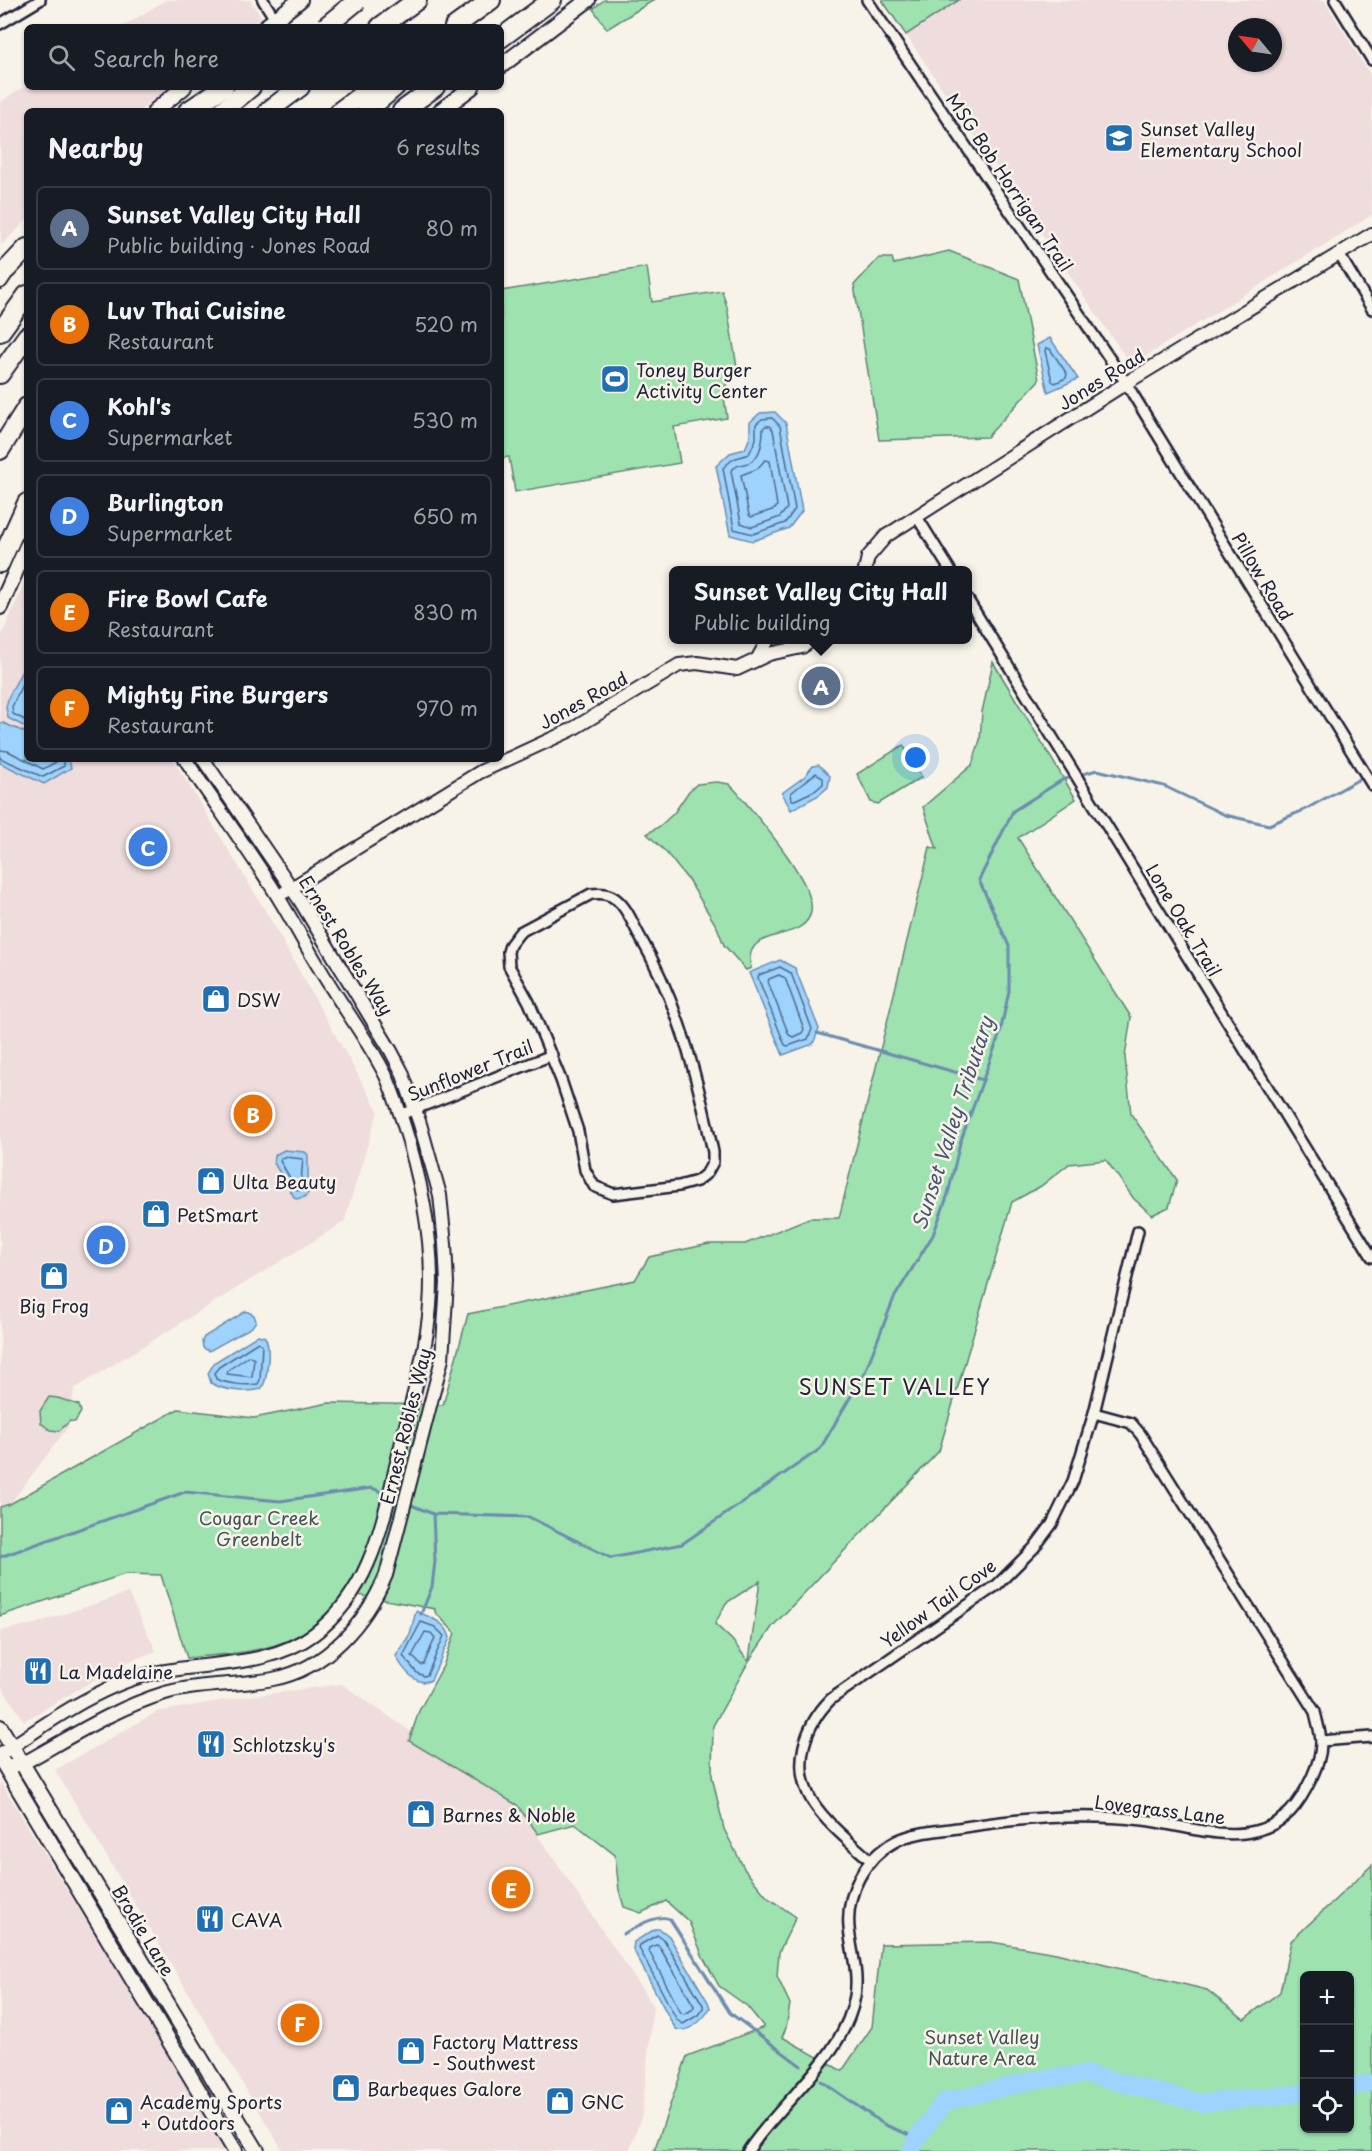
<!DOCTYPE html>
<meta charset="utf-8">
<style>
:root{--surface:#171b24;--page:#20242c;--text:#f1f3f6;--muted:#9ea1a6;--line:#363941;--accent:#1f6fb2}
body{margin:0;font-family:"Playpen Sans",sans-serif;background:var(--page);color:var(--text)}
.controls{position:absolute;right:18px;bottom:18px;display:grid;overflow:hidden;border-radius:9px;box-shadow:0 2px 4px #0004}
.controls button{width:54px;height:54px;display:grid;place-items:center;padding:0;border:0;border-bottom:2px solid var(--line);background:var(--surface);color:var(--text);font:30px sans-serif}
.compass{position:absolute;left:1228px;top:18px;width:54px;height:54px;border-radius:50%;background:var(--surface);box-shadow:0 2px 4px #0004;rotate:299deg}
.you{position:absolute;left:916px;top:758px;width:21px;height:21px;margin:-15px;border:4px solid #fff;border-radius:50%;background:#1a73e8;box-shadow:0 0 0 9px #1a73e833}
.badge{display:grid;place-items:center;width:39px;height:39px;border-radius:50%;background:var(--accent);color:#fff;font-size:20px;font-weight:700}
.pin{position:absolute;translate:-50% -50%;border:3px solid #fff;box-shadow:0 2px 6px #0006}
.popup{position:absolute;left:669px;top:566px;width:303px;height:78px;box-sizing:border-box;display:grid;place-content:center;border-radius:9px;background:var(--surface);filter:drop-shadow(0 2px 4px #0005);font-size:20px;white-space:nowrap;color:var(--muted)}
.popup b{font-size:22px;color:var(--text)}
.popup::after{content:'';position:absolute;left:50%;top:100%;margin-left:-12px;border:12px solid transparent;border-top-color:var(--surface)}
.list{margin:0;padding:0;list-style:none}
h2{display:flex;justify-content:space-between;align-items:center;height:78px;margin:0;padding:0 24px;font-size:26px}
h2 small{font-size:20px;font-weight:400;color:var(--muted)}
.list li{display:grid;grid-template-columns:39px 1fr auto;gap:18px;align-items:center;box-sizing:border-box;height:84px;margin:0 12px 12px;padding:0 12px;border:2px solid var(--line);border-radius:9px}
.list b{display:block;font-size:22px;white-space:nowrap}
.list p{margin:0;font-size:20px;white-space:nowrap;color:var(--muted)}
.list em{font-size:20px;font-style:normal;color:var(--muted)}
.icon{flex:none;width:33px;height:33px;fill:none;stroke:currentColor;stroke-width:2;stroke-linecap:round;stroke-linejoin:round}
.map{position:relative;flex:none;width:1372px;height:2151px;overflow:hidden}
.search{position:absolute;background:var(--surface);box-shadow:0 2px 4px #0004;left:24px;top:24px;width:480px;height:66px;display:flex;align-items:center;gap:15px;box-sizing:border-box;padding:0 21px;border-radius:9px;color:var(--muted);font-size:22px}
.panel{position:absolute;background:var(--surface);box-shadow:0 2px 4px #0004;left:24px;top:108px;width:480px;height:654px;border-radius:9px}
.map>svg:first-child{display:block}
.built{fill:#efdcdc;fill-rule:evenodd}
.green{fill:#9de2af;stroke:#608275;stroke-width:1.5;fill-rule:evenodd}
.water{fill:#9dd3fc;stroke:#6c8caf;stroke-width:1.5}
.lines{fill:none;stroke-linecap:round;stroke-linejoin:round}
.shore{stroke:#536988;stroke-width:1.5}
.stream{stroke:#6c8caf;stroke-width:3}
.river{stroke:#9dd3fc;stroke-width:18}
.minor-casing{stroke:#22223b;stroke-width:14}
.tertiary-casing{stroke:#22223b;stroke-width:16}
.secondary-casing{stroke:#22223b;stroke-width:18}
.motorway-casing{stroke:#22223b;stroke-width:22}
.minor{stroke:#f7f3e8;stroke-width:9}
.tertiary{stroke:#f7f3e8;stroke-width:12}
.secondary{stroke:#f7f3e8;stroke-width:14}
.motorway{stroke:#f7f3e8;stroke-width:18}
.motorway-bridge-casing{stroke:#22223b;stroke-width:22;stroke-linecap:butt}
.motorway-bridge{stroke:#f7f3e8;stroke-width:18}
.labels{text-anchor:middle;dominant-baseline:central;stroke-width:5;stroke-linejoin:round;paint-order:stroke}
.poi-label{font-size:18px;fill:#22223b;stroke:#f7f3e8;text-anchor:start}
.street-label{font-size:18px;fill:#22223b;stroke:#f7f3e8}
.park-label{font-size:18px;fill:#415258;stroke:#f7f3e8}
.water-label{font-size:20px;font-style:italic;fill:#475775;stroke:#f7f3e8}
.quarter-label{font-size:21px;letter-spacing:1.5px;fill:#22223b;stroke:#f7f3e8}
</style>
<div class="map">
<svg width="1372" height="2151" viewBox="0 0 1372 2151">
<rect width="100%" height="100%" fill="#f7f3e8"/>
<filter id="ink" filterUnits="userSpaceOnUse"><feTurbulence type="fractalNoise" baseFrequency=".0167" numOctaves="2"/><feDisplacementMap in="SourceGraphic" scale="12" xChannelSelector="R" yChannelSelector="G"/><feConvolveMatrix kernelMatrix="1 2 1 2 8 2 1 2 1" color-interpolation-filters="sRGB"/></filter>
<g filter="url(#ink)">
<g class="built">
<path d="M166 0H250L261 17 248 27H122Z"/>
<path d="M959 0H1324L1372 78V215L1131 365 906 35ZM1237 27H1273V63H1237Z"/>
<path d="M27 85V87H170L139 111H27V220L1 245 0 102Z"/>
<path d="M27 577V759H173L265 910 378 1111 344 1222 74 1389 68 1427 10 1504 0 1507V639Z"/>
<path d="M128 1593 156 1651 118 1666 24 1721 0 1684V1631L34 1624Z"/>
<path d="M342 1684 517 1805 653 2005 642 2115 629 2151H283L55 1770 157 1712 230 1699Z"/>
<path d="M0 1781 104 1950 224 2151H0Z"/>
</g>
<g class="green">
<path d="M604 0H654L607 29 593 9Z"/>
<path d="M882 0H959L906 35Z"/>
<path d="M949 251 1019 279 1039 380 987 437 879 440 854 285 879 258H892L894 264Z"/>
<path d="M647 267 652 302 722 291 727 307 737 367 723 390 727 418 674 427 680 463 515 492 509 457 501 458V291Z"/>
<path d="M993 662 1076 799 1018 838 1131 1017 1125 1057 1131 1114 1177 1180 1169 1207 1152 1215 1134 1199 1106 1160 1069 1164 1041 1186 1012 1202 939 1451 772 1627 749 1661 713 1726 712 1776 724 1829 745 1870 767 1897 796 1917 779 1952 777 1976 790 2004 786 2028 782 2037 842 2071 872 2027 881 1944 991 1942 1056 1953 1207 1990 1244 2019 1280 1992 1291 1941 1372 1865V2151H654L687 2056 764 2027 747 2006 719 1986 703 1957 689 1922 666 1901 641 1913 624 1907 619 1890 615 1855 575 1824 538 1834 517 1805 409 1741 419 1711 443 1666 455 1633 435 1612V1609L347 1593C300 1652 256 1651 187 1658L161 1575 125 1574 0 1616V1507L10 1504 178 1409 254 1418 329 1403 443 1405 468 1314 635 1280 649 1257 709 1244H745L809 1218H839L930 847 937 849 923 807 972 765 980 740 982 712ZM760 1581 749 1660 748 1661 732 1640 715 1624 726 1603ZM1304 1976H1350V2128H1304Z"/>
<path d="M903 745 922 777 878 804 871 802 857 774Z"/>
<path d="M717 782 729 784 736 791C754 813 817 884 811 912 804 945 741 924 751 968L746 970 724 945 717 927 689 881 665 851 647 834 660 826 674 813 689 791 697 784Z"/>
<path d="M49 1397 58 1398 79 1405 81 1412 75 1422 70 1421 59 1431 50 1430 41 1423 40 1411Z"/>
</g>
<g class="water">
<path d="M1050 338 1078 379 1048 392 1037 345Z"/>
<path d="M775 412 786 423 802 511 789 528 753 541 730 535 716 466 730 453 745 449 750 437V422L760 413Z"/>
<path d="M27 661V728L8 718 6 707 9 696Z"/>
<path d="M0 723H3L27 733V759H69L71 768 44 784 0 763Z"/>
<path d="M819 765 830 776 828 787 819 795 791 810 782 793 804 777 813 766Z"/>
<path d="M780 960 795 968 819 1029 813 1044 783 1055 749 973Z"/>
<path d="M284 1150 305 1152 308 1155V1193L305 1197 296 1199 294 1197 274 1163 275 1155Z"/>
<path d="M246 1311 254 1315 256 1321 252 1327 209 1351 203 1348 202 1341 204 1337Z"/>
<path d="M258 1335 265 1337C271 1346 268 1381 261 1389 247 1393 224 1391 211 1383L208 1373 215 1362Z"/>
<path d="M416 1611C429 1617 447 1622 450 1638L431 1680C417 1688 402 1668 396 1656L410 1634Z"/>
<path d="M655 1929H660L669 1936 708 2002 710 2008C704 2019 689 2034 676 2029L672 2023 633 1949 634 1942Z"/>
</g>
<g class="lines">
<g class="shore">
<path d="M1046 348 1050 349 1067 374 1066 378 1055 383 1052 381 1045 351Z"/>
<path d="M772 418 780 426 795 509 785 523 753 534 734 529 723 468 733 459 749 454 756 439V424L762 419Z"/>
<path d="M766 426H770L773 430 787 508 780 517 752 527 741 523 731 471C736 465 741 465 748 463 761 458 763 440 763 428Z"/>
<path d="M765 460 770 461 777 506 775 509 751 517 749 515 741 475 757 469Z"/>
<path d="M27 673 12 707 13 714 27 721"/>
<path d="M0 750 8 751 43 769 56 762 57 759"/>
<path d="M0 758 43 777 64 766V759"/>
<path d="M816 773 823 778V784L816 790 795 800H792L791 793Z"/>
<path d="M780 967 791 973 812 1029 808 1039 788 1046 785 1045 758 978 759 975Z"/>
<path d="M779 975 785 978 804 1029 802 1033 793 1037 789 1035 768 982 769 979Z"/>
<path d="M285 1157 303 1159 300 1191 297 1190 280 1161 281 1158Z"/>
<path d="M258 1342 262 1345 260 1380 258 1384C245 1386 228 1384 216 1379L214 1373 219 1367Z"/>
<path d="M249 1356 254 1359 252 1377 227 1374 228 1370Z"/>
<path d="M421 1622 435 1627 444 1636 427 1675 424 1676 417 1673 403 1656Z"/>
<path d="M425 1632 431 1633 435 1638 424 1664 421 1665 412 1656Z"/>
<path d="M657 1935 664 1940 703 2005V2008L698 2015 683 2024 677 2020 639 1948 640 1945Z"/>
<path d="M656 1945 659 1946 694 2006 693 2009 685 2014 681 2013 649 1951 650 1948Z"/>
</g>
<g class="stream">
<path d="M817 1033 983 1080"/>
<path d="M409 1504 433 1514 529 1517 611 1558 682 1544 820 1449 865 1372 894 1298 933 1235 948 1194 960 1143 1000 1033 1009 991V946L979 880 1013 811 1062 780 1097 770 1164 786 1225 815 1269 825 1306 809 1372 772"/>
<path d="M0 1557 185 1492 280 1501 372 1488 387 1494"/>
<path d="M421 1614 432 1587 435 1561 433 1514"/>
<path d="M623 1934C635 1928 657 1913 670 1919L730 2013 801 2066"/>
<path d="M821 2081 885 2125 917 2138"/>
</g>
<g class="river">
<path d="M1350 2087 1372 2083"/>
<path d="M911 2151 917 2138 944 2102 1035 2080 1087 2074 1201 2103 1304 2093"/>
</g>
<g class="minor-casing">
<g id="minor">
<path d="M263 0 275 19"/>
<path d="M867 0 1126 383 1372 785"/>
<path d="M1335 0 1372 60"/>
<path d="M0 24 40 0"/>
<path d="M1339 254 1372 309"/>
<path d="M917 517 950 570"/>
<path d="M968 600 1372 1257"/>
<path d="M591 894C601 893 609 893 617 900 627 908 633 924 639 935 678 1002 697 1076 713 1152V1162L707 1173 697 1181 679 1186 613 1194 594 1186 585 1170 578 1131 561 1080 529 1002 509 966 508 952 510 945 520 932Z"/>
<path d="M400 1115 552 1055"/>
<path d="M1321 1741 1372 1737"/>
<path d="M871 1861C851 1843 827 1824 812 1801 791 1766 805 1725 831 1699L997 1585 1034 1548 1052 1524 1073 1481 1094 1413 1138 1231"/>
<path d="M748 2151C780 2102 845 2056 855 1996 859 1972 851 1951 849 1928 846 1893 864 1858 896 1841 914 1832 938 1831 958 1828 1021 1818 1079 1813 1143 1820 1177 1824 1221 1840 1255 1831 1286 1823 1299 1805 1312 1777 1317 1766 1321 1756 1321 1743 1321 1733 1317 1722 1315 1712L1141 1435 1131 1423 1094 1413"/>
</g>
</g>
<g class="tertiary-casing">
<g id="tertiary">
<path d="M865 570 868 557 886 536 1126 383 1372 234"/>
<path d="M758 658 768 640"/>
<path d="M285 892 480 772 571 730 679 665 697 663 737 669 769 654 802 647 812 640"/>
<path d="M0 1755C43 1725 99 1686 150 1674 204 1661 267 1669 314 1634 372 1591 383 1520 399 1454 410 1406 426 1356 430 1306 435 1243 421 1178 402 1119 397 1105 392 1089 386 1076 367 1038 341 1005 320 969 303 941 288 912 270 884 243 842 213 801 185 759"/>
<path d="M6 1767 22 1764C69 1738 113 1709 165 1693 200 1683 237 1686 273 1679 326 1669 366 1623 386 1575L442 1359 447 1283 445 1244 440 1195 420 1124 402 1072 391 1051 299 899 203 759"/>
</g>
</g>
<g class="secondary-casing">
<g id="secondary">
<path d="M265 27 300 0"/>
<path d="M501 66 588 0"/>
<path d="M155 111 184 87"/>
<path d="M440 111 472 87"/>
<path d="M0 281 13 262"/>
<path d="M0 607 27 546"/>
<path d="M0 1727 257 2151"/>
<path d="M0 1758 235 2151"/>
</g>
</g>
<g class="motorway-casing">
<g id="motorway">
<path d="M380 27 417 0"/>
<path d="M454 27 491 0"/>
<path d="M501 38 552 0"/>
<path d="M188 111 224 87"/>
<path d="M222 111 251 87"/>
<path d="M268 111 300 87"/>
<path d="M340 111 372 87"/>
<path d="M367 111 395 87"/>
<path d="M402 111 435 87"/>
<path d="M7 269 27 248"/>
<path d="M0 332 27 295"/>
<path d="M0 374 27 336"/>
<path d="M0 450 27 407"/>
<path d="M0 563 27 503"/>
</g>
</g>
<use href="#minor" class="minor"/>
<use href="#tertiary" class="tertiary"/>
<use href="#secondary" class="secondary"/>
<use href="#motorway" class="motorway"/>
<g class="motorway-bridge-casing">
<path id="motorway-bridge" d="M325 27 358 0"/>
</g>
<use href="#motorway-bridge" class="motorway-bridge"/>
</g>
</g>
<defs>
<g id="school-square" transform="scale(1.5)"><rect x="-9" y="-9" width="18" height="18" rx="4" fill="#1f6fb2" stroke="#f7f3e8"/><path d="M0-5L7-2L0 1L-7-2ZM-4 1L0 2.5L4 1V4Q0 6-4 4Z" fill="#fff"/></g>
<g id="stadium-square" transform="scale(1.5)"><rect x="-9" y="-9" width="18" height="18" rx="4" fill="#1f6fb2" stroke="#f7f3e8"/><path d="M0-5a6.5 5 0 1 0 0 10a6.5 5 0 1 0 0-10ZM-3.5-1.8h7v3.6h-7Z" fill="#fff"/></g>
<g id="shop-square" transform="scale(1.5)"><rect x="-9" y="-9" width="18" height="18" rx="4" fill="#1f6fb2" stroke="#f7f3e8"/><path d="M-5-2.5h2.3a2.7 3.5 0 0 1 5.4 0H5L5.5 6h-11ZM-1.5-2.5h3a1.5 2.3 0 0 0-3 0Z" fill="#fff"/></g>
<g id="restaurant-square" transform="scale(1.5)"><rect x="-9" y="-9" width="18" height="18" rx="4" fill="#1f6fb2" stroke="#f7f3e8"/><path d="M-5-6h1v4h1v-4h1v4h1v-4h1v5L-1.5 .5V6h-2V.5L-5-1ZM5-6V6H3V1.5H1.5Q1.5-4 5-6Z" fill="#fff"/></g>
</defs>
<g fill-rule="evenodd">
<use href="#school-square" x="1119" y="138"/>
<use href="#stadium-square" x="615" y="379"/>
<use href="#shop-square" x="216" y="999"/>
<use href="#shop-square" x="211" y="1181"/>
<use href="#shop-square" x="156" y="1214"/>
<use href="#shop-square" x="54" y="1276"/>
<use href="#restaurant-square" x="38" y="1671"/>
<use href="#restaurant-square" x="211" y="1744"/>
<use href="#shop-square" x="421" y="1814"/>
<use href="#restaurant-square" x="210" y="1919"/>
<use href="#shop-square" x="411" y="2051"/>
<use href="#shop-square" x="346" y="2088"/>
<use href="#shop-square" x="560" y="2101"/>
<use href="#shop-square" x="119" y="2111"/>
</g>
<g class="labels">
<g class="poi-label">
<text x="1140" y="128">Sunset Valley<tspan x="1140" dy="21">Elementary School</tspan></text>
<text x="636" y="369">Toney Burger<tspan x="636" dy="21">Activity Center</tspan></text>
<text x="237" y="999">DSW</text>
<text x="232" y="1181">Ulta Beauty</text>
<text x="177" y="1214">PetSmart</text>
<text x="54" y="1305" text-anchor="middle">Big Frog</text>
<text x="59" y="1671">La Madelaine</text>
<text x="232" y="1744">Schlotzsky's</text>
<text x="442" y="1814">Barnes &amp; Noble</text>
<text x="231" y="1919">CAVA</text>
<text x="432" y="2041">Factory Mattress<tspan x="432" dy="21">- Southwest</tspan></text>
<text x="367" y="2088">Barbeques Galore</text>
<text x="140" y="2101">Academy Sports<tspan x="140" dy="21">+ Outdoors</tspan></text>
<text x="581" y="2101">GNC</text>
</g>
<g class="street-label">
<text transform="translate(1010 182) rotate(56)">MSG Bob Horrigan Trail</text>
<text transform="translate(1101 379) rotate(-32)">Jones Road</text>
<text transform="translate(1263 576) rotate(59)">Pillow Road</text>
<text transform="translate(583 700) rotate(-29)">Jones Road</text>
<text transform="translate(1184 920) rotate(59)">Lone Oak Trail</text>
<text transform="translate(347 945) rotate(58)">Ernest Robles Way</text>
<text transform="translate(470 1070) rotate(-22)">Sunflower Trail</text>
<text transform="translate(405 1426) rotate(-76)">Ernest Robles Way</text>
<text transform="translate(938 1603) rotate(-36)">Yellow Tail Cove</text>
<text transform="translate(1160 1809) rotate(7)">Lovegrass Lane</text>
<text transform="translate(144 1930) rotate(59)">Brodie Lane</text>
</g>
<g class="park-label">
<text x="259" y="1517">Cougar Creek<tspan x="259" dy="21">Greenbelt</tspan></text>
<text x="982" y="2036">Sunset Valley<tspan x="982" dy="21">Nature Area</tspan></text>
</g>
<g class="water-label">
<text transform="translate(952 1123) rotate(-72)">Sunset Valley Tributary</text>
</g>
<g class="quarter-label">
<text x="895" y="1386">SUNSET VALLEY</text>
</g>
</g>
</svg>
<div class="controls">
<button>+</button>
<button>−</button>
<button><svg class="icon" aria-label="locate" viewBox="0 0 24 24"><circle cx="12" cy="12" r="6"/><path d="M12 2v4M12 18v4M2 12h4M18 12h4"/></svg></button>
</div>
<svg class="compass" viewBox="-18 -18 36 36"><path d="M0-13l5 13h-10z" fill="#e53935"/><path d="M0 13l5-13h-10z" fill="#9ea1a6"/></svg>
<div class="you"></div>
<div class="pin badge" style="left:821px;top:686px;background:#5c6f8a">A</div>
<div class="popup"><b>Sunset Valley City Hall</b>Public building</div>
<div class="pin badge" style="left:253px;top:1114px;background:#e8710a">B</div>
<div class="pin badge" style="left:148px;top:847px;background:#3f7fe0">C</div>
<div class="pin badge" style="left:106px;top:1245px;background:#3f7fe0">D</div>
<div class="pin badge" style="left:511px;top:1889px;background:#e8710a">E</div>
<div class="pin badge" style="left:300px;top:2023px;background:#e8710a">F</div>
<div class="search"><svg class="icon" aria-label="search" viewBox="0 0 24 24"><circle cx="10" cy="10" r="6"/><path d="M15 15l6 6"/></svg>Search here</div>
<section class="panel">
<h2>Nearby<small>6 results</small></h2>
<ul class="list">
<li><span class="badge" style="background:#5c6f8a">A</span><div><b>Sunset Valley City Hall</b><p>Public building · Jones Road</p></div><em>80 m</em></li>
<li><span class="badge" style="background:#e8710a">B</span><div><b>Luv Thai Cuisine</b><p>Restaurant</p></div><em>520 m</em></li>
<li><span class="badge" style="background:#3f7fe0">C</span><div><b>Kohl's</b><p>Supermarket</p></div><em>530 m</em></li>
<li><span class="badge" style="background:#3f7fe0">D</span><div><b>Burlington</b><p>Supermarket</p></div><em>650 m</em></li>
<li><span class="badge" style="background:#e8710a">E</span><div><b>Fire Bowl Cafe</b><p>Restaurant</p></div><em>830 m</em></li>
<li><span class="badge" style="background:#e8710a">F</span><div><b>Mighty Fine Burgers</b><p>Restaurant</p></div><em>970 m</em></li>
</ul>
</section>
</div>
